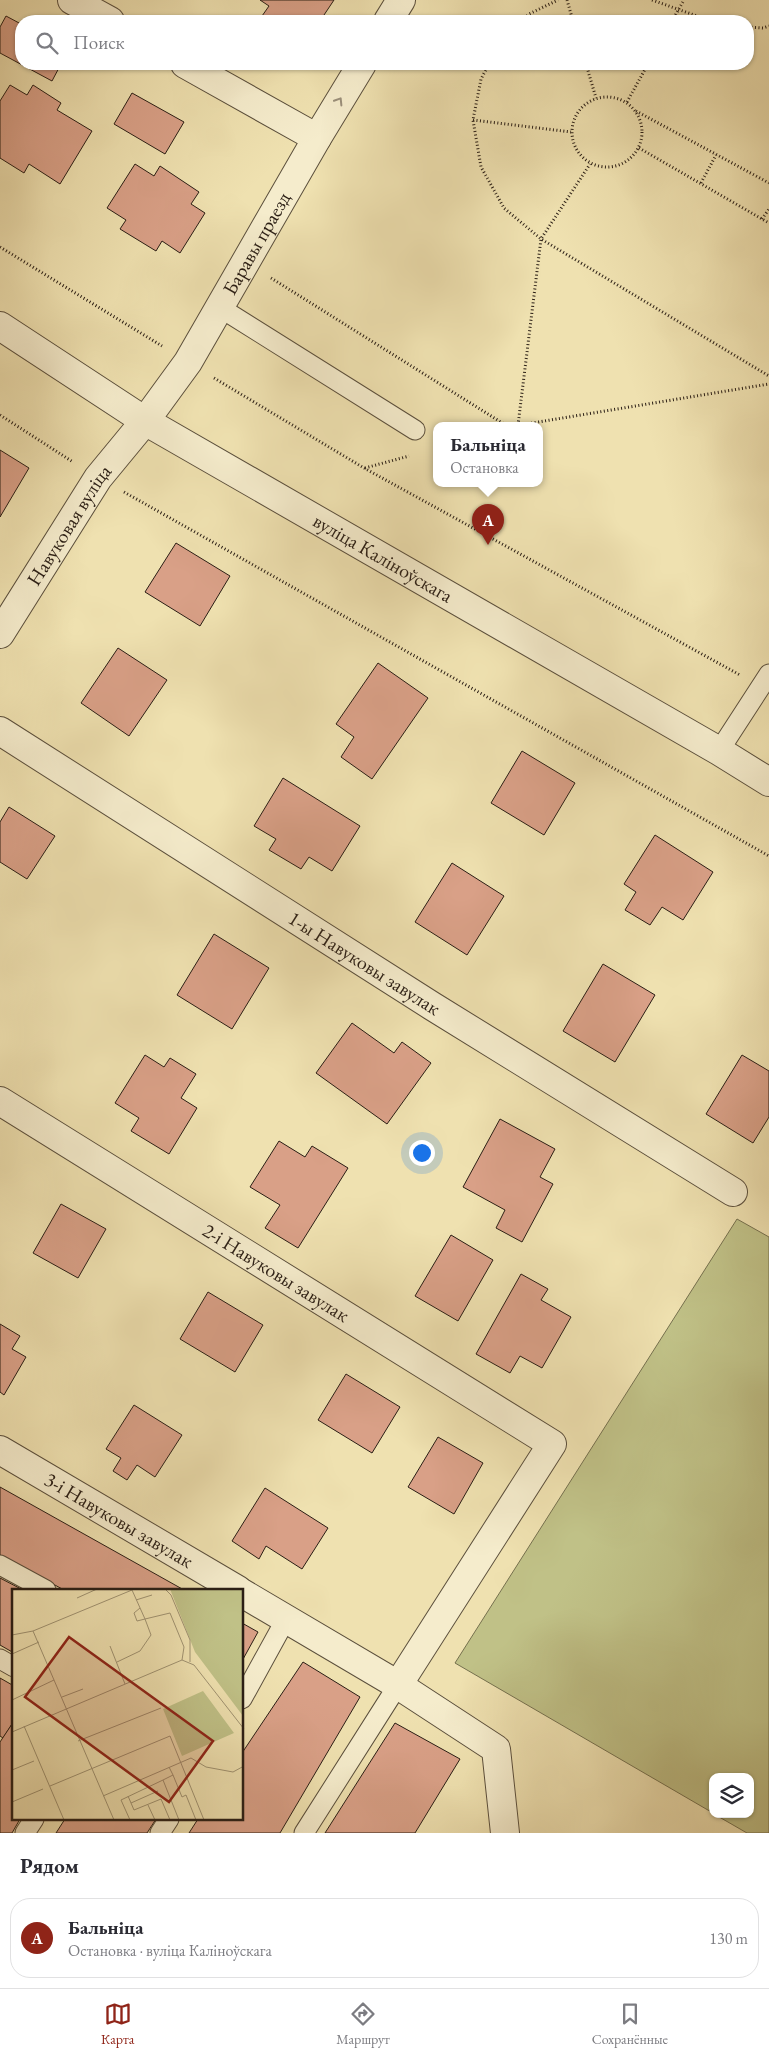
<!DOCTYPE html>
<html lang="ru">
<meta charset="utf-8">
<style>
:root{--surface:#fff;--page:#f7f7f7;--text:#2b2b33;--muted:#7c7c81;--line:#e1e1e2;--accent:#8f2418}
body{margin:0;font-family:"EB Garamond",serif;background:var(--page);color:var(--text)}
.controls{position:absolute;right:15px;bottom:15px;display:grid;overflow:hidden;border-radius:10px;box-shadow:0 1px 4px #0004}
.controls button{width:45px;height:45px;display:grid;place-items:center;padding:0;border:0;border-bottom:1px solid var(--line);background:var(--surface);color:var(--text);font:25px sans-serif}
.you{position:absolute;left:421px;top:1152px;width:18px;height:18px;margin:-12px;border:4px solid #fff;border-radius:50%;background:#1a73e8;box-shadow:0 0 0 8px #1a73e833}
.badge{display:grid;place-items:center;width:32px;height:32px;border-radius:50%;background:var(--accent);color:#fff;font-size:16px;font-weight:700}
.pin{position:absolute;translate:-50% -41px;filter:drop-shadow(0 1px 2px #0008)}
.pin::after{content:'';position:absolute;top:26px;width:18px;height:15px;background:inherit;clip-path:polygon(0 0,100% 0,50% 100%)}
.popup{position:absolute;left:433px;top:422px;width:110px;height:65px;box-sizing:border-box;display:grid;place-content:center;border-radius:10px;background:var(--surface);filter:drop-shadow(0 1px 4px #0005);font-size:16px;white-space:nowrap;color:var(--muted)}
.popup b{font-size:19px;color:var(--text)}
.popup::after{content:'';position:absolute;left:50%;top:100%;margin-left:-10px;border:10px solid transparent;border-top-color:var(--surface)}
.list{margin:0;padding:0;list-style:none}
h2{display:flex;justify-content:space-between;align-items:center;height:65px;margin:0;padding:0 20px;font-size:21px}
h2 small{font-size:16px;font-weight:400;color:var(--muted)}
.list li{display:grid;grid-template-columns:32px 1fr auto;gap:15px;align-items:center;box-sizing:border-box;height:80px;margin:0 10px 10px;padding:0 10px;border:1px solid var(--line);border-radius:20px}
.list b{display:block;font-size:19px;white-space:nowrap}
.list p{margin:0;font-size:16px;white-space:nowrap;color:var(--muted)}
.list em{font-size:16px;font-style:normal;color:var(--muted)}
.icon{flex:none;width:28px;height:28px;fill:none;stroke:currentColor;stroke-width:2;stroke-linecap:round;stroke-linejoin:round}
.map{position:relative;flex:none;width:769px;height:1833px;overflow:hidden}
.search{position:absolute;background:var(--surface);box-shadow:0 1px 4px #0004;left:15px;right:15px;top:15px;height:55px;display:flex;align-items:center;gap:12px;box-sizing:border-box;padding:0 18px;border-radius:20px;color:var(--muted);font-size:19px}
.sheet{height:155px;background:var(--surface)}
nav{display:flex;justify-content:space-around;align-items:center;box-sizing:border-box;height:70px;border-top:1px solid var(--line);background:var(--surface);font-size:14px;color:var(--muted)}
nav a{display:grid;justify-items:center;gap:2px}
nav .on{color:var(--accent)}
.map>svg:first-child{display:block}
.green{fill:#c0c187;stroke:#75704e}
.building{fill:#d9a087;stroke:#2a1e15}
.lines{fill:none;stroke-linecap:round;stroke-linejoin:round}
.service-casing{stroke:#5b4f3c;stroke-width:21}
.minor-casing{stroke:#5b4f3c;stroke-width:30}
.tertiary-casing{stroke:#5b4f3c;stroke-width:30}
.path{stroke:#2a1e15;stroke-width:3;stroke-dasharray:1 2.5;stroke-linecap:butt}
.service{stroke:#f5eccc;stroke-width:19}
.minor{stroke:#f5eccc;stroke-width:28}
.tertiary{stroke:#f5eccc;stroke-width:28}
.oneway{stroke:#9a8f7a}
.labels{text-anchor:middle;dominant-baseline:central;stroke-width:5;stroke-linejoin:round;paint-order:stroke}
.street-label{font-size:20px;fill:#2a1e15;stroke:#f5eccc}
.inset-road{fill:none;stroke:#a09372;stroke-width:1}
.view{fill:#8f2418;fill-opacity:0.15;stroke:#8f2418;stroke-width:2.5}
.inset-edge{fill:none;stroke:#2a1e15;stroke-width:2.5}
</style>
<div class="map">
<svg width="769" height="1833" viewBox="0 0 769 1833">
<rect width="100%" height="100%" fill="#efe1b0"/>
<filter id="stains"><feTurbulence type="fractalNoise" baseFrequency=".004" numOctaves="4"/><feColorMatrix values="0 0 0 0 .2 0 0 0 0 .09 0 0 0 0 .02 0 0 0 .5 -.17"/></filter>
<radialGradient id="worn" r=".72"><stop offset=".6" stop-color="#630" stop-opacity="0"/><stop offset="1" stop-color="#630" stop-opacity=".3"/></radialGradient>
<path class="green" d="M737 1219 769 1237V1833H747L714 1814H750V1777H713V1813L455 1663Z"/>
<g class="building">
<path d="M260 0H334L320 21H269L262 16 269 6Z"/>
<path d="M6 16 21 24V64H61L52 81 0 53V27Z"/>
<path d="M10 85 27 95 33 85 61 103 57 110 92 131 60 184 29 164 24 173 0 158V101Z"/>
<path d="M132 93 184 122 165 154 114 124Z"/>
<path d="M135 164 154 176 160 166 199 192 191 204 205 213 180 253 162 241 156 251 120 229 126 220 107 208Z"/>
<path d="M0 450 29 468 0 517Z"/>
<path d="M176 543 230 576 200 626 145 592Z"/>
<path d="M118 648 167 680 129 736 81 703Z"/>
<path d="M378 663 428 698 372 779 341 757 354 737 336 724Z"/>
<path d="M522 751 575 783 544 835 491 803Z"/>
<path d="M283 778 360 826 332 871 309 857 301 869 269 850 276 839 254 826Z"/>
<path d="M9 807 55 836 27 879 0 862V822Z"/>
<path d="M655 835 713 872 683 920 662 907 650 925 625 910 636 892 624 884Z"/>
<path d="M452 863 504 896 467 955 415 922Z"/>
<path d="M214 934 269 968 232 1029 177 995Z"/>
<path d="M603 964 655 995 615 1062 563 1031Z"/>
<path d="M352 1023 394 1053 402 1042 431 1063 387 1124 316 1073Z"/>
<path d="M145 1055 164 1067 170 1058 196 1074 181 1098 197 1108 169 1154 131 1131 139 1118 115 1103Z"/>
<path d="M742 1055 769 1071V1117L753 1143 706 1114Z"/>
<path d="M500 1119 555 1149 540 1177 553 1184 522 1242 496 1228 505 1210 463 1187Z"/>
<path d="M279 1141 305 1157 312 1146 348 1168 298 1248 265 1228 280 1205 250 1187Z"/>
<path d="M61 1204 106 1229 78 1278 33 1253Z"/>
<path d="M451 1235 493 1260 458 1321 415 1296Z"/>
<path d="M521 1274 548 1289 541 1300 571 1317 542 1368 520 1356 510 1373 476 1354Z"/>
<path d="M208 1292 263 1325 235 1372 180 1339Z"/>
<path d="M0 1324 20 1336 12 1349 26 1357 4 1395 0 1392Z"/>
<path d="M346 1374 400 1407 372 1453 318 1420Z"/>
<path d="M134 1405 182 1435 155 1477 137 1465 127 1480 113 1471 121 1458 106 1449Z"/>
<path d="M438 1437 483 1463 454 1514 408 1487Z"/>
<path d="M0 1487 184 1590H64L0 1555Z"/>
<path d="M265 1488 328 1528 302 1569 266 1546 259 1559 232 1541Z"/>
<path d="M0 1578 23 1590H14V1653L0 1645Z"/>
<path d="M242 1623 258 1632 242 1661Z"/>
<path d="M303 1662 360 1697 280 1833H189L198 1819H242V1753Z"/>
<path d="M0 1678 14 1686V1721L3 1738 0 1736Z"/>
<path d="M14 1721V1819H20L12 1833H0V1742Z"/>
<path d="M395 1723 460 1759 415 1833H325Z"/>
<path d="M65 1819H156L147 1833H56Z"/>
</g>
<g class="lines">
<g class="service-casing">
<g id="service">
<path d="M219 307 415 430"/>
<path d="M719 751 769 674"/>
<path d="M0 1565 46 1590"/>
<path d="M0 1659 14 1667"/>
<path d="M242 1699 286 1619"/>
<path d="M25 1833 34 1819"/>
<path d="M160 1833 169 1819"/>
<path d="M304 1833 398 1685"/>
</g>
</g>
<g class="minor-casing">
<g id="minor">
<path d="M72 0 110 21"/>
<path d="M388 21 401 0"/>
<path d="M185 64 317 138"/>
<path id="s1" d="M0 634 98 478 145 421 188 362 317 138 362 64"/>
<path id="s2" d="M0 731 432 1006 733 1192"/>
<path id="s3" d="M0 1101 552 1444 398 1685"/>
<path id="s4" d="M0 1450 238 1590"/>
<path d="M242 1593 398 1685 496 1749 505 1833"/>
</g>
</g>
<g class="tertiary-casing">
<g id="tertiary">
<path id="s5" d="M0 326 145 421 719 751 769 782"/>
</g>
</g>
<g class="path">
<path d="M567 0 573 21"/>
<path d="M652 0 711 21"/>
<path d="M522 21 529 14 558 0"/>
<path d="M672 21 684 0"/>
<path d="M748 27 763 28 769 26"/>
<path d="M489 64 481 79 473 120 481 167 504 208 541 239 769 376"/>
<path d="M586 64 596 98"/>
<circle cx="607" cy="132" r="35"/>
<path d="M627 102 648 64"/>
<path d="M636 111 769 183"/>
<path d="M473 120 571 132"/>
<path d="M639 148 769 223"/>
<path d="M701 183 716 155"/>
<path d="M762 219 769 209"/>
<path d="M0 247 162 346"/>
<path d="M271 278 507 426"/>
<path d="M214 378 364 468 740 675"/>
<path d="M0 415 73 462"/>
<path d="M518 425 541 239 590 164"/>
<path d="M514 426 769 384"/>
<path d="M365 468 409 456"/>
<path d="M124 492 769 856"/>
</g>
<use href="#service" class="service"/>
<use href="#minor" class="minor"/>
<use href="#tertiary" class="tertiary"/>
</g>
<defs><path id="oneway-chevron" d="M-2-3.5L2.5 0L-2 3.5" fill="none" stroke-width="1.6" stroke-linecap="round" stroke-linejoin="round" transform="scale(1.25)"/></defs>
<use class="oneway" href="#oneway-chevron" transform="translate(339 101) rotate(-58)"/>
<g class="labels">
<g class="street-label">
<text stroke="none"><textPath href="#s1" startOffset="468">Баравы праезд</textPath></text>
<text stroke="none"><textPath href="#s1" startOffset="129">Навуковая вуліца</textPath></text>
<text stroke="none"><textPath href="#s5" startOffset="448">вуліца Каліноўскага</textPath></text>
<text stroke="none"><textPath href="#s2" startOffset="432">1-ы Навуковы завулак</textPath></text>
<text stroke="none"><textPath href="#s3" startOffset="325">2-і Навуковы завулак</textPath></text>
<text stroke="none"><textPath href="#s4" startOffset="138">3-і Навуковы завулак</textPath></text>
</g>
</g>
<g transform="translate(12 1589)">
<rect width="231" height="231" fill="#efe1b0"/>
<path d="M158 0H231V127L183 63ZM191 102 222 144 170 167 151 120Z" fill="#c0c187"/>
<path class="inset-road" d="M153 0 159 6 178 51V73M65 9 85 0M124 11 140 6M0 46 21 42M98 57 113 95M0 65 27 53M105 73 128 62 139 46 133 30 125 32 122 24 128 19M50 108 71 100M0 111 42 91M12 137 52 231M0 143 170 71 182 76 232 140M66 152 149 119M0 181 22 172M161 186 170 208 174 206 184 231M151 191 161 186 157 178M38 197 158 147 192 231M91 207 179 169 194 178 221 183 232 177M116 207 122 221 149 210 158 231M0 213 31 200M119 214 146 202M136 216 143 231M102 231 21 42 120 1 133 30 158 24 172 58 170 71M118 231 109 211 151 191 167 231"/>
<path class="view" d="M57 48 201 152 157 213 13 108Z"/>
<rect width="231" height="231" class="inset-edge"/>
</g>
<rect width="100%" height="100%" filter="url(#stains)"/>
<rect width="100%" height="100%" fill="url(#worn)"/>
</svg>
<div class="controls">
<button><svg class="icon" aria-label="layers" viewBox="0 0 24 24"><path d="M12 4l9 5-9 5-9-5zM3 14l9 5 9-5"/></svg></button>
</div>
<div class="you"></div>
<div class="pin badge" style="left:488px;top:545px">A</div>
<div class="popup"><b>Бальніца</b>Остановка</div>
<div class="search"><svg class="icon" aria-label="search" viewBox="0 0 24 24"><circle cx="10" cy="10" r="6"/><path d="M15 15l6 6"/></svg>Поиск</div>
</div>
<section class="sheet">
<h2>Рядом<small></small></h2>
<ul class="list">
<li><span class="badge">A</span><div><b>Бальніца</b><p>Остановка · вуліца Каліноўскага</p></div><em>130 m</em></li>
</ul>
</section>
<nav>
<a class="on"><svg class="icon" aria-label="map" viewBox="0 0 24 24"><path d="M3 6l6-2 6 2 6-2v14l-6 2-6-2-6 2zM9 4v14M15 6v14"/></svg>Карта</a>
<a><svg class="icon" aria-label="directions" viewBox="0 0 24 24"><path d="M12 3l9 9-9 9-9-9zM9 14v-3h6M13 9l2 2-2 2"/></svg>Маршрут</a>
<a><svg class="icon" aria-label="saved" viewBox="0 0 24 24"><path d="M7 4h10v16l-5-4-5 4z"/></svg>Сохранённые</a>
</nav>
